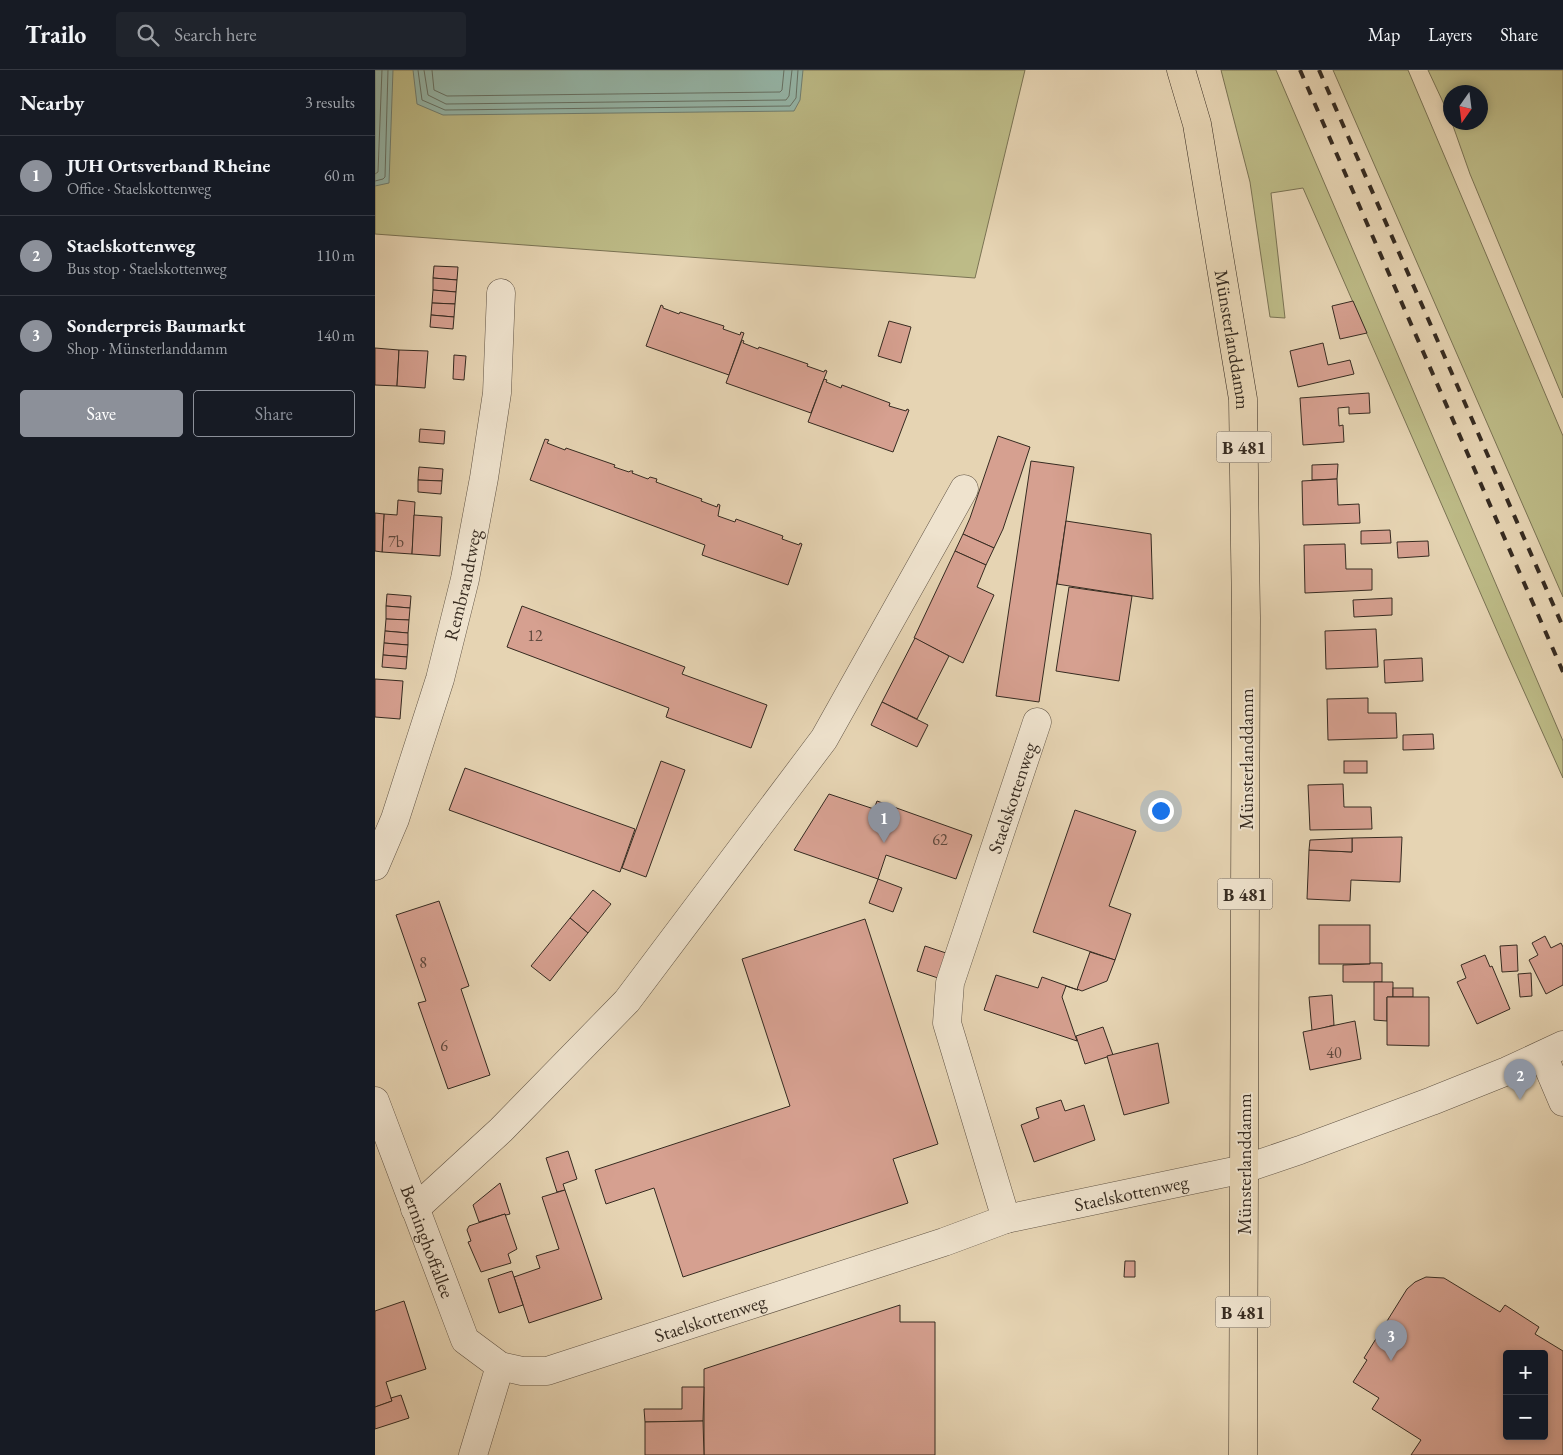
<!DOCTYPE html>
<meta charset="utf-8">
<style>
:root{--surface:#171b24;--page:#20242c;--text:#f1f3f6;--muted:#9ea1a6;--line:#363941;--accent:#8c9099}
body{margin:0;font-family:"EB Garamond",serif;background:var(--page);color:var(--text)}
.controls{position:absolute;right:15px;bottom:15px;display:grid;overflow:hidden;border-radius:5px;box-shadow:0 2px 8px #0003}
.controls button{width:45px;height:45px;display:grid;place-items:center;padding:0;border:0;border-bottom:1px solid var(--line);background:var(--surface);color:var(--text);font:25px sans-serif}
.compass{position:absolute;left:1068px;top:15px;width:45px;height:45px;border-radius:50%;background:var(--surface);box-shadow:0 2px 8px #0003;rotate:194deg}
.you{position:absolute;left:785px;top:740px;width:18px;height:18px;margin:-12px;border:4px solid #fff;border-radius:50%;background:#1a73e8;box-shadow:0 0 0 8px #1a73e833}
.badge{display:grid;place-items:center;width:32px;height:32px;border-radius:50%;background:var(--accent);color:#fff;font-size:16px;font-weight:700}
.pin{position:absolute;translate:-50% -41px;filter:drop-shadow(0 1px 2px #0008)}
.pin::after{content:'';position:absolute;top:26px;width:18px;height:15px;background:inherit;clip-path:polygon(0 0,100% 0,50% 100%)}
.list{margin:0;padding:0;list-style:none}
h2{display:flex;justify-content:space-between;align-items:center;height:65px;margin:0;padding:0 20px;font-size:21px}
h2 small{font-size:16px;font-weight:400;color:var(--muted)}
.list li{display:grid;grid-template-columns:32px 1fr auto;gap:15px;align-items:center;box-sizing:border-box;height:80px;padding:0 20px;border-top:1px solid var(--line)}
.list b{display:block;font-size:19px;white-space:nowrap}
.list p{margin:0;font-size:16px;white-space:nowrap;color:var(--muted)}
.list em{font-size:16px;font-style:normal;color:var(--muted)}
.actions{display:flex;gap:10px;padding:15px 20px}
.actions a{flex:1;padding:11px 0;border:1px solid var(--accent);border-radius:5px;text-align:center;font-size:18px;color:var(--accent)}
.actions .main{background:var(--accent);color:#fff}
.icon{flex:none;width:28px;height:28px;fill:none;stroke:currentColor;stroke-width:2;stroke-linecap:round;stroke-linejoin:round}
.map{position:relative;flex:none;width:1188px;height:1385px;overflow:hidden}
header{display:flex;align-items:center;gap:30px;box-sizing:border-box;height:70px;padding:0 25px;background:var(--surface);border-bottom:1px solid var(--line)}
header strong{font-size:24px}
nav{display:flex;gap:28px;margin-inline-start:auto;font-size:18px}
.search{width:350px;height:45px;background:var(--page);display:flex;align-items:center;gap:12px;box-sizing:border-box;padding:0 18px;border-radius:5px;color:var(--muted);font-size:19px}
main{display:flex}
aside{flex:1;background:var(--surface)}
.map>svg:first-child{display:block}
.green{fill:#bdbb87;stroke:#7a7354}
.water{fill:#96b8ab;stroke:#708074}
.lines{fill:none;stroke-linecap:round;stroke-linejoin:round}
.shore{stroke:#667266;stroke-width:1}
.building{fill:#d6a090;stroke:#362b21;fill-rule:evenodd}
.minor-casing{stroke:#625546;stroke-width:29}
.major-casing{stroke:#362b21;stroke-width:29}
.minor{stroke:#efe3ce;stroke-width:28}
.major{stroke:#e6d4b3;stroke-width:28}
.rail{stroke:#362b21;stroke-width:4;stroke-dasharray:9 9;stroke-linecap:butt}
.labels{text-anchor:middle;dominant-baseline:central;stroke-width:4;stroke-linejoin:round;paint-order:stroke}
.number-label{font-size:16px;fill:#5e483d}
.shield{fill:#efe3ce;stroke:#6e6255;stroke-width:1}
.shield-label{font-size:18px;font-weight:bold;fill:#362b21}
.street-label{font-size:19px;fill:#362b21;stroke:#efe3ce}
</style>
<header>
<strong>Trailo</strong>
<div class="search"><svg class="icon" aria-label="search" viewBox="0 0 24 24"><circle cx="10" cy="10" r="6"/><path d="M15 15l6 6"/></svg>Search here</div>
<nav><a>Map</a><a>Layers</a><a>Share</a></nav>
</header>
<main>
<aside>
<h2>Nearby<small>3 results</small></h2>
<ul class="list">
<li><span class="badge">1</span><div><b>JUH Ortsverband Rheine</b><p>Office · Staelskottenweg</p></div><em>60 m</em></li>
<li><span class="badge">2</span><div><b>Staelskottenweg</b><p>Bus stop · Staelskottenweg</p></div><em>110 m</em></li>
<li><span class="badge">3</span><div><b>Sonderpreis Baumarkt</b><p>Shop · Münsterlanddamm</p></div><em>140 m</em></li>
</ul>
<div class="actions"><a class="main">Save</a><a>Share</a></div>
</aside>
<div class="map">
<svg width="1188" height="1385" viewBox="0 0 1188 1385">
<rect width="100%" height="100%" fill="#e6d4b3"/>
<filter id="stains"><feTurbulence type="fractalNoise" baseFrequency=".004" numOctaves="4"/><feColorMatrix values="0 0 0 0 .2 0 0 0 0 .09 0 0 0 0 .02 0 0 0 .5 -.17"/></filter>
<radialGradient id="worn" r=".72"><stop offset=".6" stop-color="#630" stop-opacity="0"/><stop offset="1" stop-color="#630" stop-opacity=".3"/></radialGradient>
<g class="green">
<path d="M0 0H650L600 208 0 164Z"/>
<path d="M846 0H901L1188 671V708L1133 586 928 118 896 123 910 248 895 247 875 112Z"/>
<path d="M958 0H1033L1188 366V527Z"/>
<path d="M1053 0H1188V328L1095 104 1077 53 1106 52V22H1076L1075 47Z"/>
</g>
<g class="water">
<path d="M0 0H18L14 113 0 116Z"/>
<path d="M38 0H428L425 30 419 41 68 45 42 34Z"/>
</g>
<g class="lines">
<g class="shore">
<path d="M43 0 47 30 70 40 415 36 421 28 423 0"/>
<path d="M49 0 53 25 71 34 411 30 414 26 417 0"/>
<path d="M57 0 59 20 72 26 405 22 407 20 409 0"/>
<path d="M0 104 3 102 7 0"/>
<path d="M0 111 8 109 10 107 13 0"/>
</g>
</g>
<g class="building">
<path d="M59 196 83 197 82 210 58 208Z"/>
<path d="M58 208 82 210 81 222 58 220Z"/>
<path d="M58 220 81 222 80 234 57 233Z"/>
<path d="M978 231 992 263 965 269 957 236Z"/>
<path d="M57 233 80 234 79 247 56 245Z"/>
<path d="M286 235 288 236V238L304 244 305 242 349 256 348 259 365 265 366 262 369 263 354 305 271 276Z"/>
<path d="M56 245 79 247 78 259 55 257Z"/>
<path d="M514 251 536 257 526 293 503 286Z"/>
<path d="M367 270 369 271 368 273 383 279 384 277 433 294 432 296 449 302 450 300 452 301 436 343 351 313Z"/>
<path d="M948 273 953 295 975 290 979 304 923 317 915 281Z"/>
<path d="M0 278 24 280 22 316 0 315Z"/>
<path d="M24 280 53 281 50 318 22 316Z"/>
<path d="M79 285 91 286 89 310 78 309Z"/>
<path d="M449 309 452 310 451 312 466 318 467 315 515 333 514 336 531 341 532 339 534 340 518 382 433 352Z"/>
<path d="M994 323 995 343 974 344V337L963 338 964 356 968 355 969 372 928 375 925 328Z"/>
<path d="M45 359 70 361 69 374 44 372Z"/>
<path d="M623 366 655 377 628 459 619 478 588 464 595 448Z"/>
<path d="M170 369 174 370 172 373 190 380 191 378 240 395 239 397 254 402 255 401H258L257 403 273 409 275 407 282 409 281 412 327 429 326 431 342 437 343 434 345 435 343 446 360 452 361 449 408 466 407 469 424 475 425 473 427 474 413 515 327 485 330 475 155 410Z"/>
<path d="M656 391 699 397 664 632 621 626Z"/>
<path d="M963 394 962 409 937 410V395Z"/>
<path d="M44 397 68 399 67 411 43 410Z"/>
<path d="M962 409 963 435 984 434 985 453 928 455 927 411Z"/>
<path d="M43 410 67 411 66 424 43 422Z"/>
<path d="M23 430 40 432 37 484 7 482 9 444 22 445Z"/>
<path d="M0 443 9 444 7 482 0 481Z"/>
<path d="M39 445 67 447 65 486 37 484Z"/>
<path d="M691 451 776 464 778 529 682 514Z"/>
<path d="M1015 460 1016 473 986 474V461Z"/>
<path d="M588 464 619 478 611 495 580 481Z"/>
<path d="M1053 471 1054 486 1023 488 1022 472Z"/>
<path d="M970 474 971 499H997V520L930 523 929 475Z"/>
<path d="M580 481 611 495 602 517 619 525 588 593 539 568Z"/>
<path d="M694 517 757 526 744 611 681 601Z"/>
<path d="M12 524 36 526 35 538 11 536Z"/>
<path d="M1017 528V545L979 547 978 530Z"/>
<path d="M11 536 35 538 34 550 11 549Z"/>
<path d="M147 536 310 597 307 604 392 635 376 678 291 647 294 638 132 577Z"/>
<path d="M11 549 34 550 33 563 10 561Z"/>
<path d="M1001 559 1003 597 951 599 950 561Z"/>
<path d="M10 561 33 563V575L9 573Z"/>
<path d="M540 568 574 586 542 649 507 632Z"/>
<path d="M9 573 33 575 32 587 8 585Z"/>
<path d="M8 585 32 587 31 599 7 597Z"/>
<path d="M1047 588 1048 611 1010 613 1009 590Z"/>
<path d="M0 609 28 611 25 649 0 647Z"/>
<path d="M993 628V643H1021L1022 668 953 670 952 629Z"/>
<path d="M507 632 553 655 542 677 496 655Z"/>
<path d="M1058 664 1059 679 1028 680V665Z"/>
<path d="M286 691 310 700 271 807 247 798Z"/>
<rect x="969" y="691" width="23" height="12"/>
<path d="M90 698 260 759 245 802 74 740Z"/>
<path d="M968 714 969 737H996L997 759 935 760 933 715Z"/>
<path d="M454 724 499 739 502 731 597 765 581 809 511 785 503 809 419 780Z"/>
<path d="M700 740 761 761 734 836 756 844 740 890 658 862Z"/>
<path d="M1027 767 1025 812 976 810 975 831 932 829 934 780 977 782V768Z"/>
<path d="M977 768V782L934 780 935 770Z"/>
<path d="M503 809 527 818 518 842 494 833Z"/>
<path d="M218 820 236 834 213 863 195 848Z"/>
<path d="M64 831 94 916 86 919 115 1005 73 1019 43 933 51 931 21 845Z"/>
<path d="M195 848 213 863 175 911 156 896Z"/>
<path d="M490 849 563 1074 518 1089 533 1133 308 1207 279 1118 231 1134 220 1100 415 1036 367 889Z"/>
<rect x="944" y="855" width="51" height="39"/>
<path d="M1170 866 1176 878 1186 873 1188 877V915L1171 924 1154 890 1163 885 1157 873Z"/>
<path d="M1142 875 1143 901 1127 902 1125 876Z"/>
<path d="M550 876 574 884 566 909 542 901Z"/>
<path d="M715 882 740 890 732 911 707 921 702 919Z"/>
<path d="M1110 885 1115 897 1117 896 1135 939 1102 954 1082 912 1091 908 1086 895Z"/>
<path d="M995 893H1007V912H968V895L995 894Z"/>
<path d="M1156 903 1157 926 1145 927 1143 904Z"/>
<path d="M621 905 663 918 667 907 703 920 691 916 687 927 702 971 609 940Z"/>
<path d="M999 912H1018V927H1012V951L999 950Z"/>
<rect x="1018" y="918" width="20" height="9"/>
<path d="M957 925 959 955 937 961 934 927Z"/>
<path d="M1012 927H1054V976L1012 975Z"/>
<path d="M980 951 986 989 935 1000 928 962Z"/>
<path d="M728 957 738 985 710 994 701 966Z"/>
<path d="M783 973 794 1033 749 1045 732 986Z"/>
<path d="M686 1030 690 1041 709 1035 720 1070 659 1092 646 1055 664 1048 661 1038Z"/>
<path d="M193 1081 202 1109 188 1114 190 1120 182 1122 171 1088Z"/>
<path d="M125 1113 135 1144 131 1145 130 1144 104 1152 98 1135Z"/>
<path d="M190 1120 227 1229 154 1253 139 1207 165 1198 161 1186 184 1179 167 1127Z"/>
<path d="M130 1144 142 1179 133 1184 136 1193 106 1202 93 1172 96 1171 92 1160 94 1156Z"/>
<path d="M750 1191H760V1207H749Z"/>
<path d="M137 1201 148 1235 124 1243 113 1209Z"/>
<path d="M1051 1207 1069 1208 1125 1242 1130 1235 1164 1257 1160 1264 1188 1281V1385H1036L1046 1370 997 1339 1004 1328 978 1312 992 1290 989 1288 1032 1219 1040 1212ZM1132 1284H1169V1366H1132Z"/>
<path d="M29 1231 51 1299 11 1312 17 1331 0 1337V1241Z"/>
<path d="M525 1235V1252H560V1385H329V1299Z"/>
<path d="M307 1317H329L328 1351 270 1352 269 1339H307Z"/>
<path d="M26 1325 34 1348 0 1359V1337L17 1331 16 1328Z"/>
<path d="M328 1351 329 1385H270V1352Z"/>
</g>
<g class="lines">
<g class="minor-casing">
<g id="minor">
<path id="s1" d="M0 796 20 749 65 609 90 509 109 408 122 323 126 223"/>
<path d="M1168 985 1188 1032"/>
<path id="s2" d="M0 1031 90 1270 125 1296 147 1301H172L569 1172 631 1149 869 1099 925 1080 1057 1031 1132 1001 1188 975"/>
<path d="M40 1139 126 1060 252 931 449 669 589 419"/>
<path id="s3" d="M631 1149 572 953 575 913 662 652"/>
<path d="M98 1385 125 1296"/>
</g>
</g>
<g class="major-casing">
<g id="major">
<path id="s4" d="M806 0 822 54 868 329 871 548 868 1385"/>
</g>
</g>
<use href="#minor" class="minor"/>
<use href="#major" class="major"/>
<g class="rail">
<path d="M925 0 1188 602"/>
<path d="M944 0 1188 557"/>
</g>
</g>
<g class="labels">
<g class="number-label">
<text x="21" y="471">7b</text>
<text x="160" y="565">12</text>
<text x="565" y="769">62</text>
<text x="48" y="892">8</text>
<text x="69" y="975">6</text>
<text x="959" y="982">40</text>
</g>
<g class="shield">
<rect x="841.5" y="361.5" width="55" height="31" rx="4"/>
<rect x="842.5" y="808.5" width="55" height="31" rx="4"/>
<rect x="840.5" y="1226.5" width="55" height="31" rx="4"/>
</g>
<g class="shield-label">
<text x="869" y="377">B 481</text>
<text x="870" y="824">B 481</text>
<text x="868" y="1242">B 481</text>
</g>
<g class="street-label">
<text stroke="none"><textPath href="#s4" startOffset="275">Münsterlanddamm</textPath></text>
<text stroke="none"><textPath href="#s1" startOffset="295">Rembrandtweg</textPath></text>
<text transform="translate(871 689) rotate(-90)">Münsterlanddamm</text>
<text stroke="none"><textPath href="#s3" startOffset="440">Staelskottenweg</textPath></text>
<text transform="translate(869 1094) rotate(-90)">Münsterlanddamm</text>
<text stroke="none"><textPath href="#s2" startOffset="958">Staelskottenweg</textPath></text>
<text stroke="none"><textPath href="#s2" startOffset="150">Berninghoffallee</textPath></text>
<text stroke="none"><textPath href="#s2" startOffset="518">Staelskottenweg</textPath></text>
</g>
</g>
<rect width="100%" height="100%" filter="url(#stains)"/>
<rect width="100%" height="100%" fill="url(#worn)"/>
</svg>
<div class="controls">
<button>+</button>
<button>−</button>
</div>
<svg class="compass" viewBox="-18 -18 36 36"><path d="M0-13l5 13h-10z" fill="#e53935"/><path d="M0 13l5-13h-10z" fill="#9ea1a6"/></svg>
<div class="you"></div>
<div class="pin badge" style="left:509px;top:773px">1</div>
<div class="pin badge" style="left:1145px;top:1030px">2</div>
<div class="pin badge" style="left:1016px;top:1291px">3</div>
</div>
</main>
